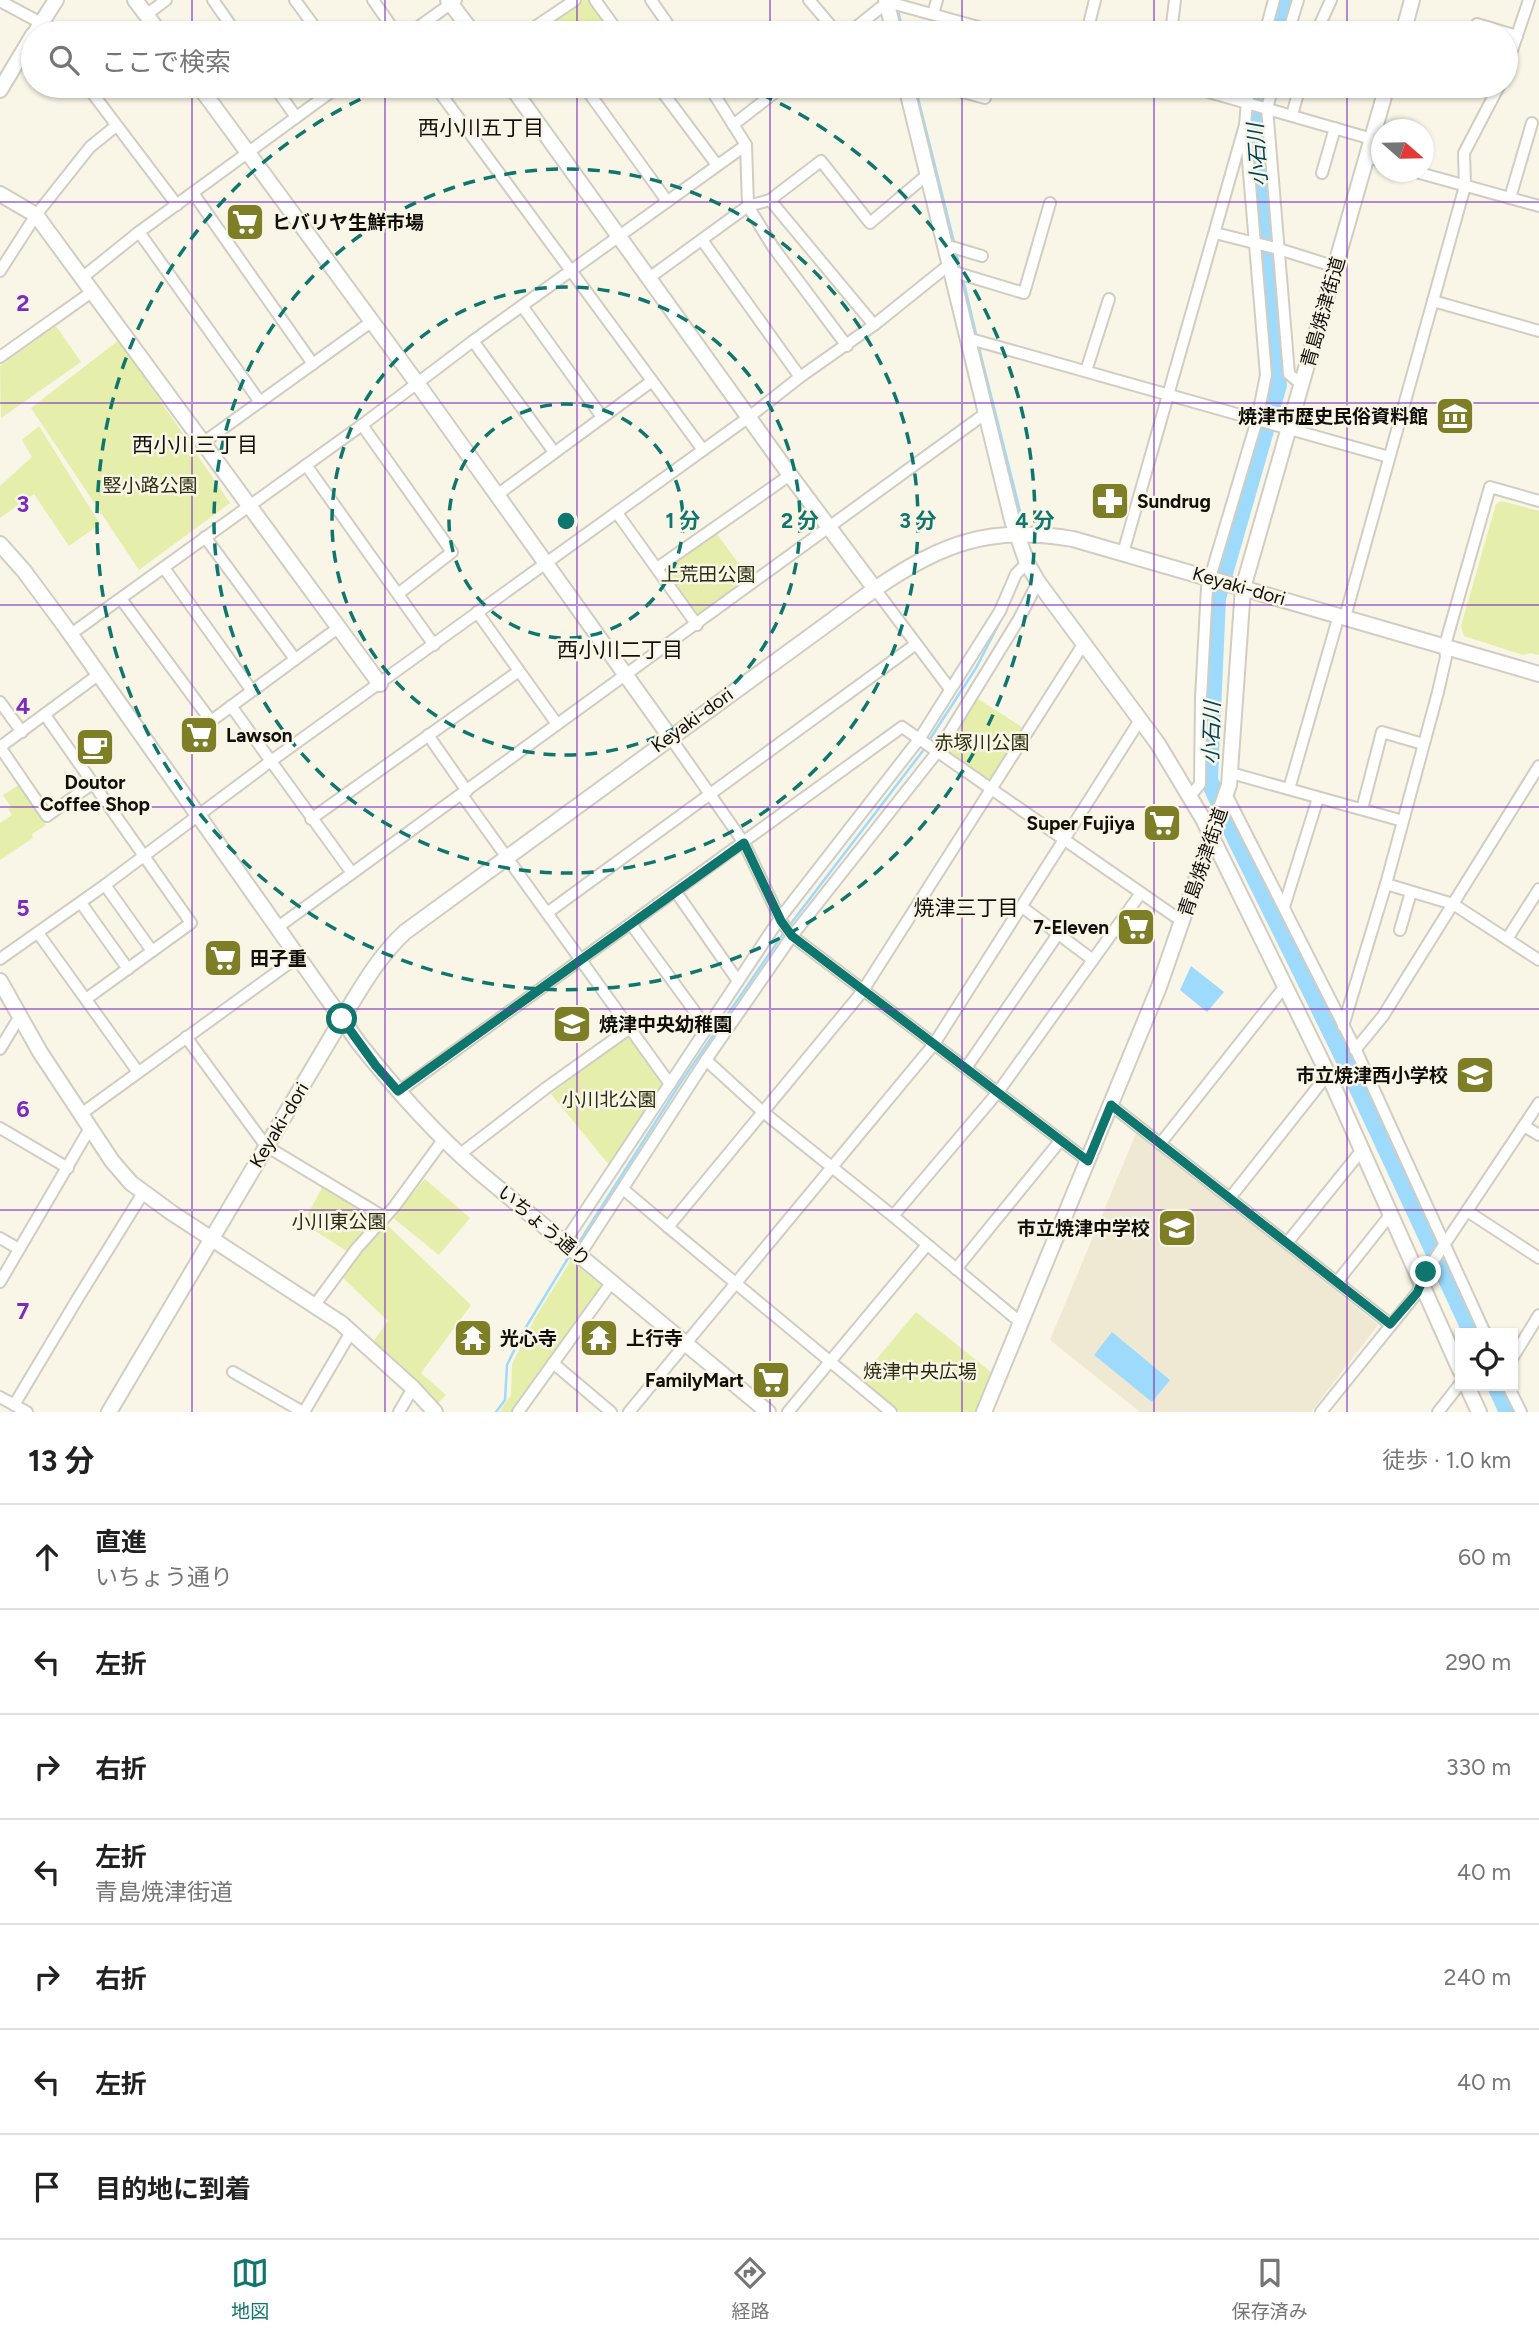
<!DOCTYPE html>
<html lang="ja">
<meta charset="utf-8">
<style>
:root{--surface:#fff;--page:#f2f2f2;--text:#222;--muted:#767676;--line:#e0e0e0;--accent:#0f766e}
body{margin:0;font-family:Figtree,"Noto Sans JP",sans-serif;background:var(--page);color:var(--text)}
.controls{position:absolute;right:21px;bottom:21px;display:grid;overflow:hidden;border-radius:0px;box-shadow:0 2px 5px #0004}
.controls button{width:63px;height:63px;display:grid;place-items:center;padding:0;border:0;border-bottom:2px solid var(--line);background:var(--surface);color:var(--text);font:35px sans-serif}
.compass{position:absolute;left:1371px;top:119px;width:63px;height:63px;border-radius:50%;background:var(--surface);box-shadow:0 2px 5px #0004;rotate:110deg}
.stop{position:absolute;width:21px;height:21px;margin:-16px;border:5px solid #0f766e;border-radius:50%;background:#fff}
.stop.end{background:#0f766e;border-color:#fff;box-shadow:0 2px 7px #0008}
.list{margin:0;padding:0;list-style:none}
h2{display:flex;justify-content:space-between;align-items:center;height:91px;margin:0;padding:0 28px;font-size:30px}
h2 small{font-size:23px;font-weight:400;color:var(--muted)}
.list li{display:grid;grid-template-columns:46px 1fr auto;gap:21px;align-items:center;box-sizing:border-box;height:105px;padding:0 28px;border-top:2px solid var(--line)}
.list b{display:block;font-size:26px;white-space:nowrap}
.list p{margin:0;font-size:23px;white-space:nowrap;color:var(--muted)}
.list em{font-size:23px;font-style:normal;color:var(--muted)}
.icon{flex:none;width:38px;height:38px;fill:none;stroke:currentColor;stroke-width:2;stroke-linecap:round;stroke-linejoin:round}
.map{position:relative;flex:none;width:1539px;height:1412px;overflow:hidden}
.search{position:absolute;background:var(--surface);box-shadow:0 2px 5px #0004;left:21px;right:21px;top:21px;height:77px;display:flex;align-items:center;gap:18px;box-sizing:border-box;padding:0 24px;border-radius:38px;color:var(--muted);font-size:26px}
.sheet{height:826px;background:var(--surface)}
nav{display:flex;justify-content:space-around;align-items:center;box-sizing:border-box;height:98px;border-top:2px solid var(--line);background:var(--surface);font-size:19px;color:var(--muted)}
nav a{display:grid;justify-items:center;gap:4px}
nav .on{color:var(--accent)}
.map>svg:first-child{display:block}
.built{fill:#efe9d4}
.green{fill:#e5efab}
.water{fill:#9edafc}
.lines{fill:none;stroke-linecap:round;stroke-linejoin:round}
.stream{stroke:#9edafc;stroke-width:2.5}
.river{stroke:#9edafc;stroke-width:18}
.street-casing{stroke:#d1cdc0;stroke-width:14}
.secondary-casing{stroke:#d1cdc0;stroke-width:18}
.street{stroke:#fff;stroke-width:10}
.secondary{stroke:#fff;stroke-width:14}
.route{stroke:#0f766e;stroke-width:9}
.grid{fill:none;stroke:#7b2cbf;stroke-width:2;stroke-opacity:0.55}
.ring{fill:none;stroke:#0f766e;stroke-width:3.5;stroke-dasharray:12 9}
.labels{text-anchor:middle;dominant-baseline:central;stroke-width:5;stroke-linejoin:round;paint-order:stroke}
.poi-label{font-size:19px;font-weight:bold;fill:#100f0a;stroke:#f9f5e7;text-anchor:start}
.street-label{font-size:19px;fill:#100f0a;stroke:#f9f5e7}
.park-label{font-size:19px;fill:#2a2e0e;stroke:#f9f5e7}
.neighbourhood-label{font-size:21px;fill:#100f0a;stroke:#f9f5e7}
.water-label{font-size:21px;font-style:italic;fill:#00435e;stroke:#f9f5e7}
.grid-label{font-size:23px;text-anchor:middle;font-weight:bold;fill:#7b2cbf;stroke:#f9f5e7;stroke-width:5;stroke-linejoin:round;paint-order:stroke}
.centre{fill:#0f766e;stroke:#f9f5e7;stroke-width:3.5}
.ring-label{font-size:21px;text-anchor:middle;font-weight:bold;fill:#0f766e;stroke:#f9f5e7;stroke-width:5;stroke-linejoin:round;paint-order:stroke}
</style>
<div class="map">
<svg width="1539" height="1412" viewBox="0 0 1539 1412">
<rect width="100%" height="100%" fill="#f9f5e7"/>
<path class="built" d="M1137 1131 1378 1325 1311 1412H1140L1050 1340Z"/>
<g class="green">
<path d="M584 0H589L613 33H552L547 27Z"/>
<path d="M56 326 81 362 1 418 0 366Z"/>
<path d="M119 340 230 503 139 570 31 408Z"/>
<path d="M39 426 100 524 69 546 34 494 0 518V486L32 457 22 440Z"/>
<path d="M1502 501 1539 511V655L1531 653 1523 655 1464 636 1461 626 1496 504Z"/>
<path d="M716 533 750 579 699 616 666 570Z"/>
<path d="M975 697 1025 729 992 780 989 782 945 751 946 747Z"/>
<path d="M19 785 46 825 32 834 33 838 0 860V823L12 815 8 809 11 807 3 795Z"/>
<path d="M626 1038 632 1040 663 1082 664 1087 610 1166 551 1094Z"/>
<path d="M425 1179 470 1218 439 1255 392 1217Z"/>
<path d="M323 1186 375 1219 348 1252 303 1223Z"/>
<path d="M386 1224 471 1305 421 1373 446 1395 437 1404 373 1342 388 1321 342 1277Z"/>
<path d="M571 1260 601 1285V1289L512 1412H499L511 1395 512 1364 535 1318Z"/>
<path d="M916 1312 991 1372 975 1412H900L860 1379Z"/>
</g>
<g class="water">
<path d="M1191 966 1224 992 1207 1012 1180 990Z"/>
<path d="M1112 1332 1170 1380 1152 1402 1094 1355Z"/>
</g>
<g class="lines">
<g class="stream">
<path d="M898 10 903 33"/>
<path d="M915 86 954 242"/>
<path d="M956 252 960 270"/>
<path d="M963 279 977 338"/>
<path d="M978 344 1022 519V528"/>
<path d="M928 742 976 668 1005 612"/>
<path d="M789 926 925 748"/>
<path d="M1343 1056 1351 1048"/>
<path d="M576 1247 681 1082 785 931"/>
<path d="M496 1412 505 1400 507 1365 523 1332 570 1255"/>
</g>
<g class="river">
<path d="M1277 33 1286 0"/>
<path d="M1263 86 1253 120 1278 385 1217 598 1209 780 1235 837 1343 1056 1472 1333"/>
<path d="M1496 1386 1508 1412"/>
</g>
<g class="street-casing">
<g id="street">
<path d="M213 0 236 33"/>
<path d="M295 0 319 33"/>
<path d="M373 0 396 33"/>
<path d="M595 0 619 33"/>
<path d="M651 0 674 33"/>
<path d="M809 0 837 33"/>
<path d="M0 1 41 23 49 33"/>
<path d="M933 14 937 0"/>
<path d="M146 15 166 0"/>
<path d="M1477 24 1517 36"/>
<path d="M410 33 456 0"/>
<path d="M526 33 575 0"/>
<path d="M849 33 880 8 895 4 1000 33"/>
<path d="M1091 33 1090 20 1095 0"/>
<path d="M1171 33 1175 0"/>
<path d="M1265 33 1274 0"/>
<path d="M1288 33 1298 0"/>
<path d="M1316 33 1331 0"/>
<path d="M1506 68 1529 0"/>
<path d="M87 86 177 205"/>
<path d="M274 86 296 117"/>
<path d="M435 86 703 450"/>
<path d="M584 86 667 201"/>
<path d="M658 86 717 165"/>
<path d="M709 86 746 145 748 206 773 247 847 346"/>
<path d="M941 86 985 98"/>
<path d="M1188 86 1372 139"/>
<path d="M1273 86 1267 108 1289 374 1301 384"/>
<path d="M1292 115 1300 86"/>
<path d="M733 125 783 86"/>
<path d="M1367 157 1382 161"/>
<path d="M1416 172 1539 206"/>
<path d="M1322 173 1335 128"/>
<path d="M193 193 313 364"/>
<path d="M1510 198 1532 123"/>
<path d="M770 200 874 325"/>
<path d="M139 232 260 402"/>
<path d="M1215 233 1279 249 1336 267"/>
<path d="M702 240 800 377"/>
<path d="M945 245 982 256"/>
<path d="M0 271 36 215 90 147 116 126"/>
<path d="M951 271 1024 293 1050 203"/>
<path d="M83 277 139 232 339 86"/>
<path d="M649 278 748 206 770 200 821 161 870 223 928 174"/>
<path d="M1433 301 1539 331"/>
<path d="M522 306 602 417"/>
<path d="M967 338 1389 457"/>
<path d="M473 341 554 452"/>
<path d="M0 357 93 291"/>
<path d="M1086 371 1109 299"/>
<path d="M362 425 452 552 398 594"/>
<path d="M204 442 371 322"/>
<path d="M306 465 434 645"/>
<path d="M497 495 652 381"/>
<path d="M617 513 697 625"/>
<path d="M205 537 295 659"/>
<path d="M1123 553 1245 125 1247 102 1251 86"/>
<path d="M164 568 252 691"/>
<path d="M657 568 790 475"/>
<path d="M875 589 950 689"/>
<path d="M121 599 211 721 338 628"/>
<path d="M477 612 557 724"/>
<path d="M1345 617 1465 186 1464 153 1499 86"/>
<path d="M71 634 362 425 473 341 746 145"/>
<path d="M0 702 22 732"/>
<path d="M231 706 352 873"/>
<path d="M45 715 191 923 86 999"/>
<path d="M428 735 467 791"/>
<path d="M670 737 744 843 781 921 792 936 1088 1161"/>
<path d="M0 747 47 816 92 784"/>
<path d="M0 747 98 675"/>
<path d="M1231 773 1403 821"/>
<path d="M1289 789 1339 615"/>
<path d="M1226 794 1355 1048 1485 1333"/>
<path d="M462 795 670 1084"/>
<path d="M1190 796 1200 784 1201 698 1207 588 1257 420 1266 375 1245 125"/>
<path d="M1362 809 1382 732 1423 744"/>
<path d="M311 819 519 671"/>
<path d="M1386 884 1453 904 1539 960"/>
<path d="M105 885 152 951"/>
<path d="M676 892 738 981"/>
<path d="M81 903 128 969"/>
<path d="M1022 907 1093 960"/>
<path d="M1284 907 1318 798"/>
<path d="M547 913 916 644"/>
<path d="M631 924 706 1027"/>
<path d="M278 927 986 413"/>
<path d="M1400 930 1411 892"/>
<path d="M38 933 138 1072"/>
<path d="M1507 939 1539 889"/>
<path d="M0 959 105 885 271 761 749 417 800 377 874 325 950 264"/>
<path d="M1343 1026 1386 884 1438 692 1446 657 1445 645 1490 487 1539 501"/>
<path d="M186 1037 266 1146 384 1217"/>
<path d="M0 1049 20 1016"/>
<path d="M1355 1050 1383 1016 1539 766"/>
<path d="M706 1060 763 1112 893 1216 1021 1323"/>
<path d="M966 1068 1058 934"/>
<path d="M398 1092 902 727 1183 922"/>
<path d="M1111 1105 1390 1324"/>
<path d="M81 1114 299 956"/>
<path d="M1524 1126 1539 1135"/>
<path d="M0 1128 68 1168"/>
<path d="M1160 1144 1285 986"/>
<path d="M459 1155 546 1088 630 1028"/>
<path d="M623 1189 668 1227"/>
<path d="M1230 1198 1328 1074"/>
<path d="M1467 1211 1539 1258"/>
<path d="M893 1216 998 1092 1141 893"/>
<path d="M0 1238 19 1249"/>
<path d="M564 1243 780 918 920 738 1000 611 1016 574 1027 563"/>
<path d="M1287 1243 1362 1150"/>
<path d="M579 1256 706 1060 792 936 938 751 1019 619 1038 582"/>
<path d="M956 1269 1060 1141"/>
<path d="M0 1282 90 1128"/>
<path d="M1337 1282 1391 1214"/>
<path d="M314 1306 357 1248 394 1207 443 1140"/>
<path d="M1513 1357 1539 1315"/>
<path d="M553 1363 611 1412"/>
<path d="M233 1372 303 1412"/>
<path d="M1508 1386 1521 1412"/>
<path d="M0 1397 27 1412"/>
<path d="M14 1405 78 1298 143 1193"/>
<path d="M304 1412 351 1332"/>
<path d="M399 1412 413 1388"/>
<path d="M518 1412 611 1283"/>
<path d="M629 1412 934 1044 1140 720"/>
<path d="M788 1412 927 1245"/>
<path d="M891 1412 668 1227 862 992 1084 643"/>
<path d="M1321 1412 1417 1293 1426 1272 1539 1103"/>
<path d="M1438 1412 1460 1384"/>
</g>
</g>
<g class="secondary-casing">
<g id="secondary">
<path d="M135 0 160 33"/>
<path d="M448 0 473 33"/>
<path d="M886 0 894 33"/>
<path d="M35 33 56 0"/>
<path d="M1403 33 1412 0"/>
<path d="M199 86 417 383 670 737"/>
<path d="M511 86 790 475 875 589"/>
<path d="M906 86 1012 520 1027 563 1038 582 1158 744 1203 819 1328 1074 1460 1370"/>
<path d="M0 90 33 35"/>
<path d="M0 194 36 215 380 684"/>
<path d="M0 544 24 571 64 625 358 1042C395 1089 434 1133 479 1172L768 1412"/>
<path d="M0 981 40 1052 112 1161 131 1183 172 1213 341 1323 413 1388 435 1412"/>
<path d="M1467 1386 1479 1412"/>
<path d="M109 1412 342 1019C361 988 378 957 405 932L875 589C941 543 991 525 1073 539L1539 674"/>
<path d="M984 1412 1159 987 1229 785 1243 588 1387 86"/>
</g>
</g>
<use href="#street" class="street"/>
<use href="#secondary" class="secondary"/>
</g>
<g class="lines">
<path class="route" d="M342 1019 376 1066 398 1091 744 843 781 921 792 936 1088 1161 1111 1105 1390 1324 1417 1293 1426 1272"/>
</g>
<path class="grid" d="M192 0V33M385 0V33M577 0V33M770 0V33M962 0V33M1154 0V33M1347 0V33M192 86V1412M385 86V1412M577 86V1412M770 86V1412M962 86V1412M1154 86V1412M1347 86V1412M0 202H1539M0 403H1539M0 605H1539M0 807H1539M0 1009H1539M0 1210H1539"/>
<g class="ring">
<circle cx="566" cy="521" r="117"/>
<circle cx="566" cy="521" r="234"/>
<circle cx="566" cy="521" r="352"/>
<path d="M742 86A469 469 0 1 1 390 86"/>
</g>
<defs>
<g id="supermarket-square" transform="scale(2.0125)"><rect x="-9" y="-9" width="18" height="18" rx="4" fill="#7d7e26" stroke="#f9f5e7"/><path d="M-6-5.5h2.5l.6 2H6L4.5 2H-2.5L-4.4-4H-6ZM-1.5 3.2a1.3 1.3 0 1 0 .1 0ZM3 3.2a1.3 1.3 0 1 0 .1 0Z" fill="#fff"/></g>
<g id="museum-square" transform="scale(2.0125)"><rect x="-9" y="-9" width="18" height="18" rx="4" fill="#7d7e26" stroke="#f9f5e7"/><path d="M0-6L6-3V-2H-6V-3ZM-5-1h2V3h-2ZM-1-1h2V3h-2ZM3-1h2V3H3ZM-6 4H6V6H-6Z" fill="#fff"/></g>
<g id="pharmacy-square" transform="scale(2.0125)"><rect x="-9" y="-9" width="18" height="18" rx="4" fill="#7d7e26" stroke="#f9f5e7"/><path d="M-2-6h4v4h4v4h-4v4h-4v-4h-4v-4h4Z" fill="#fff"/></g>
<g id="cafe-square" transform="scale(2.0125)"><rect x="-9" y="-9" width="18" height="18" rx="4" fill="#7d7e26" stroke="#f9f5e7"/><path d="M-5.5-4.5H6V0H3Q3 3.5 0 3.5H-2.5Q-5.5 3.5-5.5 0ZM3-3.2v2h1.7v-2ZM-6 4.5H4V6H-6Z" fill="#fff"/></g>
<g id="school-square" transform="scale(2.0125)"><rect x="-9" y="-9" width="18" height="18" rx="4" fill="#7d7e26" stroke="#f9f5e7"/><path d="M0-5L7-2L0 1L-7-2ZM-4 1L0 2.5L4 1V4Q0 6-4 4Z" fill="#fff"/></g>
<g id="temple-square" transform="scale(2.0125)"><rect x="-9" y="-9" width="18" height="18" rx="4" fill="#7d7e26" stroke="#f9f5e7"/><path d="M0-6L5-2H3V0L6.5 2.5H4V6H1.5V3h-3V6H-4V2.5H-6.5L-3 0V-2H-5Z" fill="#fff"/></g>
</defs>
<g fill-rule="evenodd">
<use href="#supermarket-square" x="245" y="222"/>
<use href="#museum-square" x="1455" y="416"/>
<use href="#pharmacy-square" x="1110" y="501"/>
<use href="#supermarket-square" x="199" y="735"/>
<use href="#cafe-square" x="95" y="747"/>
<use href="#supermarket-square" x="1162" y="823"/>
<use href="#supermarket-square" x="1136" y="927"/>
<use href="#supermarket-square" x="223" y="958"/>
<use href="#school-square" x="572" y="1024"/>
<use href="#school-square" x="1475" y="1075"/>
<use href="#school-square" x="1177" y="1228"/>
<use href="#temple-square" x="473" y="1338"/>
<use href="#temple-square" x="599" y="1338"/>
<use href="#supermarket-square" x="771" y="1380"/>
</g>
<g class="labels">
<g class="poi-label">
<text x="272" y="222">ヒバリヤ生鮮市場</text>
<text x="1428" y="416" text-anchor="end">焼津市歴史民俗資料館</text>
<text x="1137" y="501">Sundrug</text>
<text x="226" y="735">Lawson</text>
<text x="95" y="782" text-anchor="middle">Doutor<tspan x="95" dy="22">Coffee Shop</tspan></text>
<text x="1135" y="823" text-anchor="end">Super Fujiya</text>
<text x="1109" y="927" text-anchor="end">7-Eleven</text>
<text x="250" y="958">田子重</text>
<text x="599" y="1024">焼津中央幼稚園</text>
<text x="1448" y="1075" text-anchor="end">市立焼津西小学校</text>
<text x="1150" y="1228" text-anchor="end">市立焼津中学校</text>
<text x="500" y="1338">光心寺</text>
<text x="626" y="1338">上行寺</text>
<text x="744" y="1380" text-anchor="end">FamilyMart</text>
</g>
<g class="street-label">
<text transform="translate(1323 312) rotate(-74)">青島焼津街道</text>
<text transform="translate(1239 586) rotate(16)">Keyaki-dori</text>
<text transform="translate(692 720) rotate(-36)">Keyaki-dori</text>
<text transform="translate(1203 862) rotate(-71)">青島焼津街道</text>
<text transform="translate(279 1125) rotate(-59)">Keyaki-dori</text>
<text transform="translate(544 1226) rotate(40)">いちょう通り</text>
</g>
<g class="park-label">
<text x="150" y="485">竪小路公園</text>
<text x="708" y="574">上荒田公園</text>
<text x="982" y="742">赤塚川公園</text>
<text x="609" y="1099">小川北公園</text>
<text x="339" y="1221">小川東公園</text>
<text x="920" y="1371">焼津中央広場</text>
</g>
<g class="neighbourhood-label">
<text x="481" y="127">西小川五丁目</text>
<text x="195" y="444">西小川三丁目</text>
<text x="620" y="649">西小川二丁目</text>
<text x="966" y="907">焼津三丁目</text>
</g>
<g class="water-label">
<text transform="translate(1257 155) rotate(-94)">小石川</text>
<text transform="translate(1211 733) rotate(-88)">小石川</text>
</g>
</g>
<g class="grid-label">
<text x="23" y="311">2</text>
<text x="23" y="512">3</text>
<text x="23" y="714">4</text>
<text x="23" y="916">5</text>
<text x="23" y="1117">6</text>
<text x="23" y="1319">7</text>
</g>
<circle cx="566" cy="521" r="10" class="centre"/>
<g class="ring-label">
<text x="683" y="528">1 分</text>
<text x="800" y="528">2 分</text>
<text x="918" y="528">3 分</text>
<text x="1035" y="528">4 分</text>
</g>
</svg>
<div class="controls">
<button><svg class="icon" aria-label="locate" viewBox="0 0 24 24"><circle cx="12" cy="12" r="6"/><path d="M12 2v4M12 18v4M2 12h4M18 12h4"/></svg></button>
</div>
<svg class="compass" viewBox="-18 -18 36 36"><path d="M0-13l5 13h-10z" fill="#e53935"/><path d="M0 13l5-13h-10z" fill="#767676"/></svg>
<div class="stop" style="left:342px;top:1019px"></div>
<div class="stop end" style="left:1426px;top:1272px"></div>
<div class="search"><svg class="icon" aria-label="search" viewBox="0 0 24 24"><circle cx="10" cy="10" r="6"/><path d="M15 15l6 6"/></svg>ここで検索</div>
</div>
<section class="sheet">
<h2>13 分<small>徒歩 · 1.0 km</small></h2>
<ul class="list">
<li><svg class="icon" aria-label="ahead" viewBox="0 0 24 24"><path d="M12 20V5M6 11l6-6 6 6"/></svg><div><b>直進</b><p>いちょう通り</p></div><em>60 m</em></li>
<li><svg class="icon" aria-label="left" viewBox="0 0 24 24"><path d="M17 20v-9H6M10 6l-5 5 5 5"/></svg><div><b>左折</b></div><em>290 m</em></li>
<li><svg class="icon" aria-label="right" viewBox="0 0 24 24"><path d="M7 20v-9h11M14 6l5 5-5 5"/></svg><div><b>右折</b></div><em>330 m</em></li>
<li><svg class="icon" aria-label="left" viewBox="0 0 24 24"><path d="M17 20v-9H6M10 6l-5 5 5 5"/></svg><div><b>左折</b><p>青島焼津街道</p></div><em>40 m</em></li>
<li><svg class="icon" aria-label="right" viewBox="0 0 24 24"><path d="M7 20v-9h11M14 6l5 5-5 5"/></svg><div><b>右折</b></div><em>240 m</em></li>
<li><svg class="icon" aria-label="left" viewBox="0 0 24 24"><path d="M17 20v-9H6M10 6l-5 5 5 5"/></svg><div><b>左折</b></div><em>40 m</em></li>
<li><svg class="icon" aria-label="arrive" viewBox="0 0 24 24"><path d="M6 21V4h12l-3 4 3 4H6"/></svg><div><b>目的地に到着</b></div></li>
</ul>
</section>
<nav>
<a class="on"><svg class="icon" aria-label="map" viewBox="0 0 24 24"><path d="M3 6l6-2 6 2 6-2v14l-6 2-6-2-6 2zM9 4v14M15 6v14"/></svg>地図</a>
<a><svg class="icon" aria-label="directions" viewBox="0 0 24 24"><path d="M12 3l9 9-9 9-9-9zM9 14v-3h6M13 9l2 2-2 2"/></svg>経路</a>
<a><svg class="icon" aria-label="saved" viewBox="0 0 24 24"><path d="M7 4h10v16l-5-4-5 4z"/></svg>保存済み</a>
</nav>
